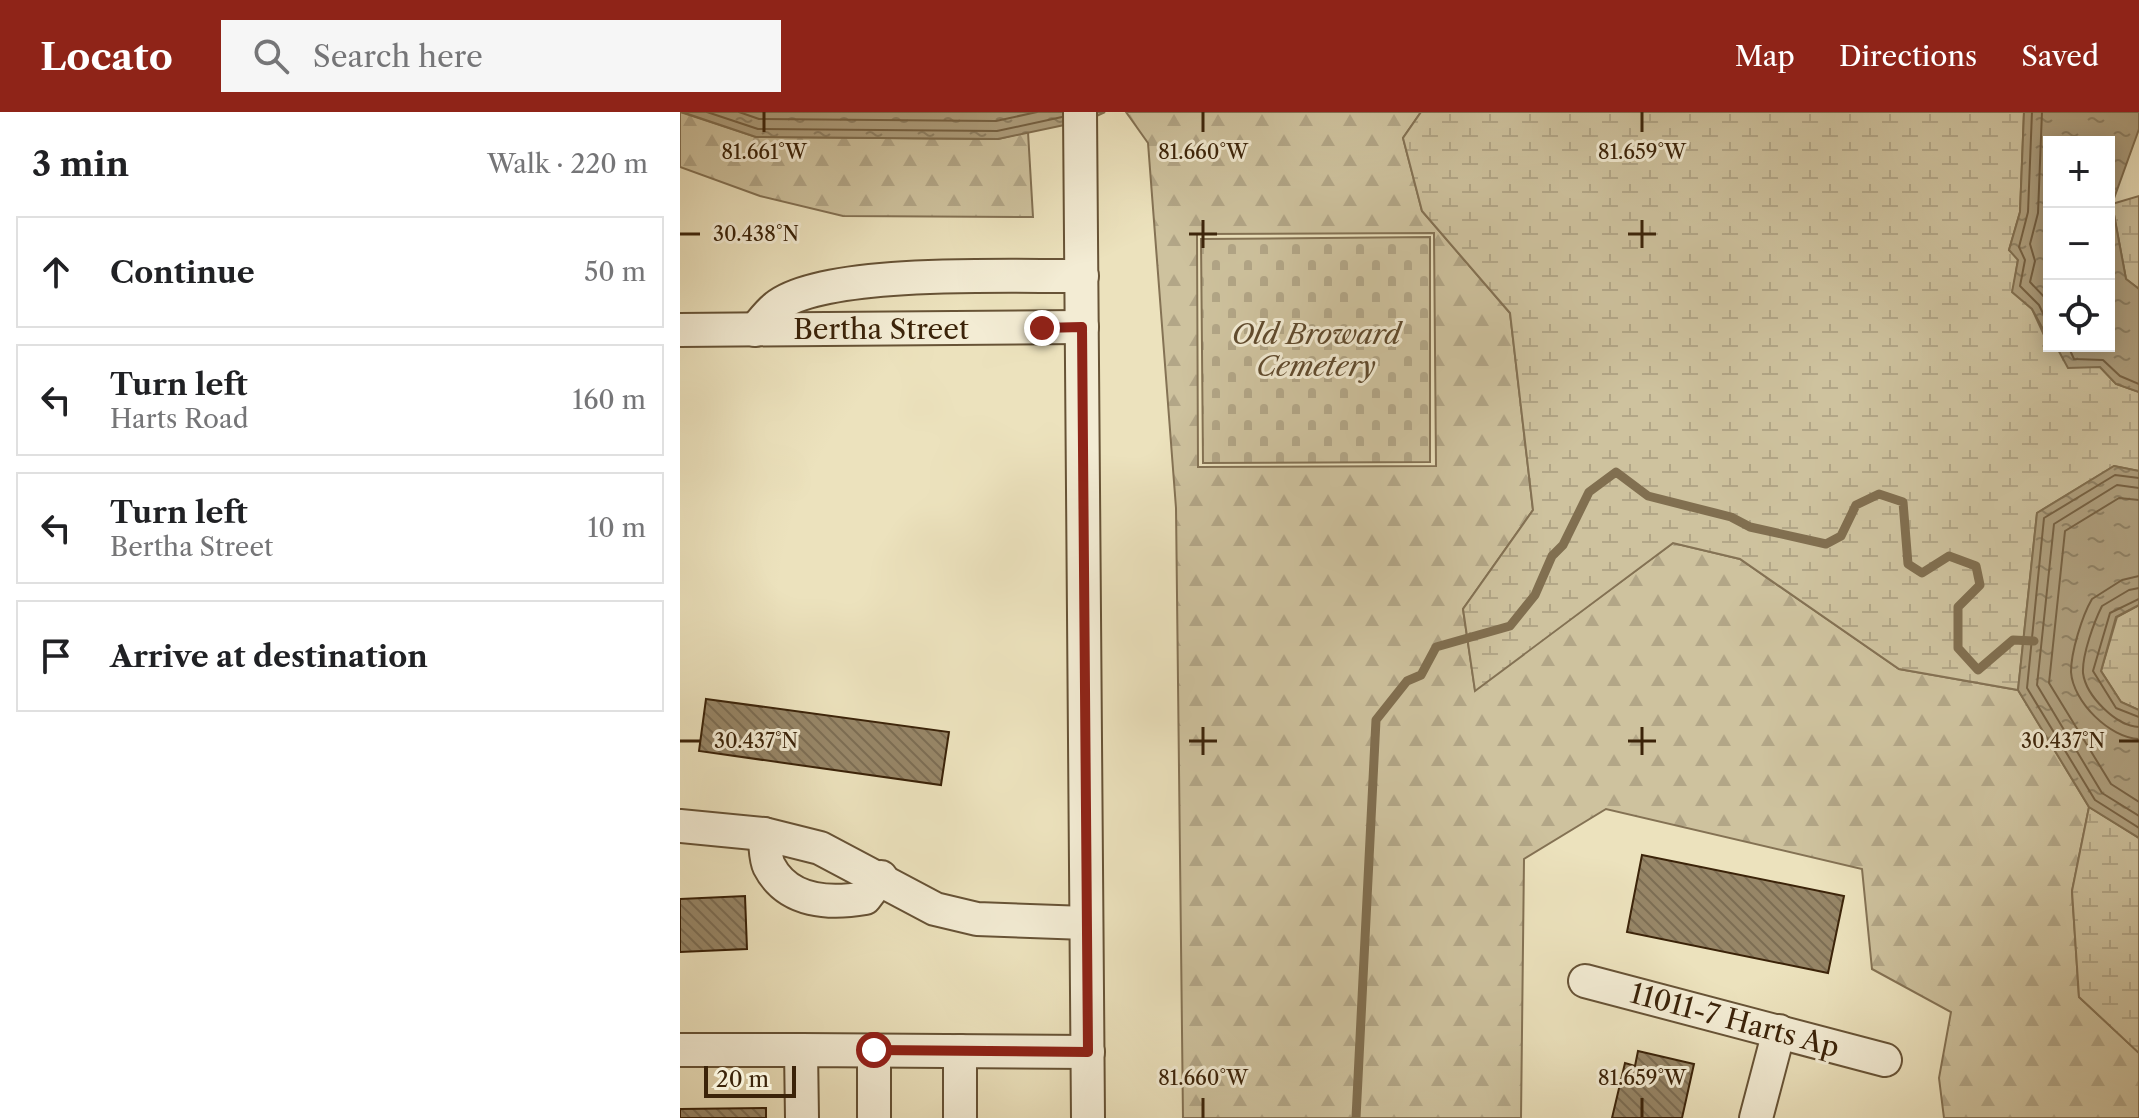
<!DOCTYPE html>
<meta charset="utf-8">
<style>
:root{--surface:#fff;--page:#f6f6f6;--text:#202124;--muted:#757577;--line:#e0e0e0;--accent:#8f2418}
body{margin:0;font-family:"Libre Caslon Text",serif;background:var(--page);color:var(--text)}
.controls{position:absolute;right:24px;top:24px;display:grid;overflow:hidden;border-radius:0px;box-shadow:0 4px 20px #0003}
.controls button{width:72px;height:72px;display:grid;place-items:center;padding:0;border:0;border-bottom:2px solid var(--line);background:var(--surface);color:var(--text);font:40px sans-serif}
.scale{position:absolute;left:24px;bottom:20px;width:92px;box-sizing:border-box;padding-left:8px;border:4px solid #3b2309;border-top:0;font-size:22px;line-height:28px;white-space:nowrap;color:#3b2309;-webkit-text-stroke:6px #f3ecd4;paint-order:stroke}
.stop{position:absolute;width:24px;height:24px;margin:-18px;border:6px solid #8f2418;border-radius:50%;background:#fff}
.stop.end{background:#8f2418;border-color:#fff;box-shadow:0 2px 8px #0008}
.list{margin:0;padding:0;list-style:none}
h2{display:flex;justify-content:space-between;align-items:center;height:104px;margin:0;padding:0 32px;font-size:34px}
h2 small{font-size:26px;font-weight:400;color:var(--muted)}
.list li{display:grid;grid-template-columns:52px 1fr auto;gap:24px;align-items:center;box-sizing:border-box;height:112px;margin:0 16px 16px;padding:0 16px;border:2px solid var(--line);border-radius:0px}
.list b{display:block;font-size:30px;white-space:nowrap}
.list p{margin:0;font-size:26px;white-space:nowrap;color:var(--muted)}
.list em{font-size:26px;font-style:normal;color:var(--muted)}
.icon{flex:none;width:44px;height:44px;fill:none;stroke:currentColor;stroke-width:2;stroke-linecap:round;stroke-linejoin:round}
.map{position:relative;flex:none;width:1459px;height:1006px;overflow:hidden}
header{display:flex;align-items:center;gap:48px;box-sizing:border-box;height:112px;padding:0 40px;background:var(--accent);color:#fff}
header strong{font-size:38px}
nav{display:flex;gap:44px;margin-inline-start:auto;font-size:28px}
.search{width:560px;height:72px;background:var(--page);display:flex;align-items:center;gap:20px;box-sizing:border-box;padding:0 28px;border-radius:0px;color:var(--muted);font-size:30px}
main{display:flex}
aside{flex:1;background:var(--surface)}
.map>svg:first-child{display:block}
.forest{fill:url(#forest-firs);stroke:#847254;stroke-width:2;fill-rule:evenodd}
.wetland{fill:url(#wetland-marsh);stroke:#847254;stroke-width:2}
.cemetery{fill:url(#cemetery-stones);stroke:#847254;stroke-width:2}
.water{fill:url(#water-ripples);stroke:#816f50;stroke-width:2}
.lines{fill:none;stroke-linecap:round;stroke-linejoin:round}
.shore{stroke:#766244;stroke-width:2}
.stream{stroke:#816f50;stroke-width:9}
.building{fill:url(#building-back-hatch);stroke:#3b2309;stroke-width:2}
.minor-casing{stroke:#675336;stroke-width:36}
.minor{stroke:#f3ecd4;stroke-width:32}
.route{stroke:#8f2418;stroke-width:10}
.ticks{fill:none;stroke:#3b2309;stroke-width:3}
.labels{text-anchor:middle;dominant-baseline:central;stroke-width:6;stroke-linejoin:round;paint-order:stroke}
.street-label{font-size:28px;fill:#3b2309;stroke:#f3ecd4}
.park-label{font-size:28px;font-style:italic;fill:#604b2e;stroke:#f3ecd4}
.ticks-label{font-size:20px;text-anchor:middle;fill:#3b2309;stroke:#f3ecd4;stroke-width:6;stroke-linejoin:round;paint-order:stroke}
</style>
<header>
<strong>Locato</strong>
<div class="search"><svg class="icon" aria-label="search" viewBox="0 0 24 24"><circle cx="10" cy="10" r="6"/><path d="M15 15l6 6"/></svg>Search here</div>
<nav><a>Map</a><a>Directions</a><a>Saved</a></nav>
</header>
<main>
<aside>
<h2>3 min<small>Walk · 220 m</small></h2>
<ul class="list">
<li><svg class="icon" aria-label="ahead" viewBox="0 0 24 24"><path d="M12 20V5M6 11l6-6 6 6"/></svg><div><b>Continue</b></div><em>50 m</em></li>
<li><svg class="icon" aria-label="left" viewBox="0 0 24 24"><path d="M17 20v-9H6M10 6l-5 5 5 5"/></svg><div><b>Turn left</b><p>Harts Road</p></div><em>160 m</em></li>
<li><svg class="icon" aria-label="left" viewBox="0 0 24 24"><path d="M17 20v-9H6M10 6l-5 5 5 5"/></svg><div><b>Turn left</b><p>Bertha Street</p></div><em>10 m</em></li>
<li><svg class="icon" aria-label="arrive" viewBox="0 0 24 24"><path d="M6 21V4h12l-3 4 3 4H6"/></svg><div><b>Arrive at destination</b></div></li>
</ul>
</aside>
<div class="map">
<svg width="1459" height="1006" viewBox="0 0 1459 1006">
<defs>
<pattern id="forest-firs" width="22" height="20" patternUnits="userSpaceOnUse" patternTransform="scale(2)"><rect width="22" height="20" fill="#cec29e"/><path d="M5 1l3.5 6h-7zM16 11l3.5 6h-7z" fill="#b2a687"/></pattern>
<pattern id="wetland-marsh" width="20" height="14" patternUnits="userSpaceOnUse" patternTransform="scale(2)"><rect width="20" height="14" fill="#cec29e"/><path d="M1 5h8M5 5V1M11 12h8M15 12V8" fill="none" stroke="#b2a687"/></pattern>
<pattern id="cemetery-stones" width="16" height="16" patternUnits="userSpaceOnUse" patternTransform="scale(2)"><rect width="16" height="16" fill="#cec29e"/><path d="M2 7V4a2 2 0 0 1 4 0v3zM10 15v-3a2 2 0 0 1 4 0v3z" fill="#b2a687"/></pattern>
<pattern id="water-ripples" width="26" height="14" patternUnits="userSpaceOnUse" patternTransform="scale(2)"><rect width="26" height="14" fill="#b0a180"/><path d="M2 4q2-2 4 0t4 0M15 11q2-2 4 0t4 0" fill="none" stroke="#908367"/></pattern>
<pattern id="building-back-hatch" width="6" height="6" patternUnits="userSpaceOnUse" patternTransform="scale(2)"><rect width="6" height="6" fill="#978667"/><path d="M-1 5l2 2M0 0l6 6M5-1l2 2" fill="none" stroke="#7c6d53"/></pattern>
</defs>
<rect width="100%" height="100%" fill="#ece2bd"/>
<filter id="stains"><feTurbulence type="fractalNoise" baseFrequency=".0025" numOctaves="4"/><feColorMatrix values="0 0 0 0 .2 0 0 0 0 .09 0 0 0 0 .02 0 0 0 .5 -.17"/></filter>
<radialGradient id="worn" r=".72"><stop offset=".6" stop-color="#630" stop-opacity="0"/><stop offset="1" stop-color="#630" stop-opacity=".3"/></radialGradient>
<g class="forest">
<path d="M0 0 76 25 318 27 348 20 353 105 163 104 80 84 0 55Z"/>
<path d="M446 0H741L723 26 742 99 830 201 853 398 783 497 795 578 993 431 1060 447 1219 557 1338 578 1409 695 1392 779 1399 885 1459 941V1006H1264L1259 966 1271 900 1192 857 1182 757 926 697 844 747 841 1006H503L496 396 468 31ZM754 121 756 354 518 355 517 122Z"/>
</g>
<g class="wetland">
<path d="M741 0H1344L1340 100 1329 138 1338 147 1333 180 1352 197 1369 234 1420 255 1436 272 1459 280V359L1434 354 1357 401 1338 578 1219 557 1060 447 993 431 795 579 783 497 853 398 830 201 742 99 723 26Z"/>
<path d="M1459 84V177L1446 167 1432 92Z"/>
<path d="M1459 493V598L1441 590 1421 559 1437 505Z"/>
<path d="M1409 695 1459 726V941L1399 885 1392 779Z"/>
</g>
<path class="cemetery" d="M750 125V350L523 351 521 127Z"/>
<g class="water">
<path d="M2 0H425L408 8 318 27 76 25Z"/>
<path d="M1344 0H1459V17L1432 92 1446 167 1459 177V280L1436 272 1420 255 1388 256 1376 234H1429V30H1369V228L1352 197 1332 180 1338 148 1329 138 1340 100Z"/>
<path d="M1434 354 1459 359V493L1436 505 1421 559 1441 590 1459 598V726L1409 695 1338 578 1357 401Z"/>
</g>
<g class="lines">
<g class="shore">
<path d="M27 0 78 17 317 19 382 5"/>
<path d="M59 0 79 7 316 9 357 0"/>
<path d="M1352 0 1348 100 1339 135 1345 148 1340 174 1359 193 1369 214"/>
<path d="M1362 0 1358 101 1350 132 1355 149 1350 170 1369 190"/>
<path d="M1388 234 1394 247 1423 248 1440 264 1459 272"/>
<path d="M1459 366 1435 363 1364 406 1347 576 1415 688 1459 716"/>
<path d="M1459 376 1437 373 1374 412 1357 573 1422 681 1459 704"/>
<path d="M1459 388 1439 386 1385 419 1369 571 1431 672 1459 690"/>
<path d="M1459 464 1442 468 1412 487C1402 504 1391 540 1391 560 1393 590 1430 626 1459 627"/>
<path d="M1459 476 1449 478 1422 494C1414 510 1402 543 1403 561 1406 584 1436 614 1459 615"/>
<path d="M1459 487 1430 501 1413 559 1436 596 1459 605"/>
</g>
<path class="stream" d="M676 1006 696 608 727 569 741 563 756 535 830 514 855 483 872 444 883 433 909 380 936 360 968 384 1051 405 1070 415 1146 432 1161 424 1176 393 1199 382 1223 390 1228 452 1242 461 1269 444 1296 454 1300 473 1278 495V536L1298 558 1333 528 1354 529"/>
</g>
<g class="building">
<path d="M26 587 269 620 261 673 19 639Z"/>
<path d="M962 743 1164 784 1148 861 947 820Z"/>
<path d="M65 784 67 837 0 840V787Z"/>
<path d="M958 939 1014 952 1002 1006H932L945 951 955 954Z"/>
<path d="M86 996V1006H0V997Z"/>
</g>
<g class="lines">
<g class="minor-casing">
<g id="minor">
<path d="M400 0 408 1006"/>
<path d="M0 218 402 215"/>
<path d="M75 218C82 210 88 201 96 195 144 156 336 165 402 164"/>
<path d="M0 714 84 722 140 736 255 797 297 807 406 811"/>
<path d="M84 722C86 732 85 746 89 754 108 791 151 792 185 786L201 765"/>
<path d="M905 869 1205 948"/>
<path d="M0 938H121"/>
<path d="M122 1006 121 938 408 940"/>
<path d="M194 1006V938"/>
<path d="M280 1006V939"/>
<path d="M1076 1006 1099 919"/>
</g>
</g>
<use href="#minor" class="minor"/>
</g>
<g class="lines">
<path class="route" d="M194 938 408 940 402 215 362 216"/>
</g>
<path class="ticks" d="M84 0V20M523 0V20M962 0V20M523 108V136M962 108V136M0 122H20M509 122H537M948 122H976M523 615V643M962 615V643M0 629H20M509 629H537M948 629H976M1439 629H1459M523 986V1006M962 986V1006"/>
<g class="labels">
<g class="street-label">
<text x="201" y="217">Bertha Street</text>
<text transform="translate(1055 908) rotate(15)">11011-7 Harts Ap</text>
</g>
<g class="park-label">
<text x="636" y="222">Old Broward<tspan x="636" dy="32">Cemetery</tspan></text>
</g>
</g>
<g class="ticks-label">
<text x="84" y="47">81.661°W</text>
<text x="523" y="47">81.660°W</text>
<text x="962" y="47">81.659°W</text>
<text x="76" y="129">30.438°N</text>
<text x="76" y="636">30.437°N</text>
<text x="1383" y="636">30.437°N</text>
<text x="523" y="973">81.660°W</text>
<text x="962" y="973">81.659°W</text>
</g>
<rect width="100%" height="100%" filter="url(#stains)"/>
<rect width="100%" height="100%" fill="url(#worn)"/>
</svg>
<div class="controls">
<button>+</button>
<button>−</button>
<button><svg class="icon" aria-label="locate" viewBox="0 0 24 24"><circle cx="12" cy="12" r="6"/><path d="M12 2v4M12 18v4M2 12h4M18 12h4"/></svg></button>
</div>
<div class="scale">20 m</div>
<div class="stop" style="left:194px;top:938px"></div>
<div class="stop end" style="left:362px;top:216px"></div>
</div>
</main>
